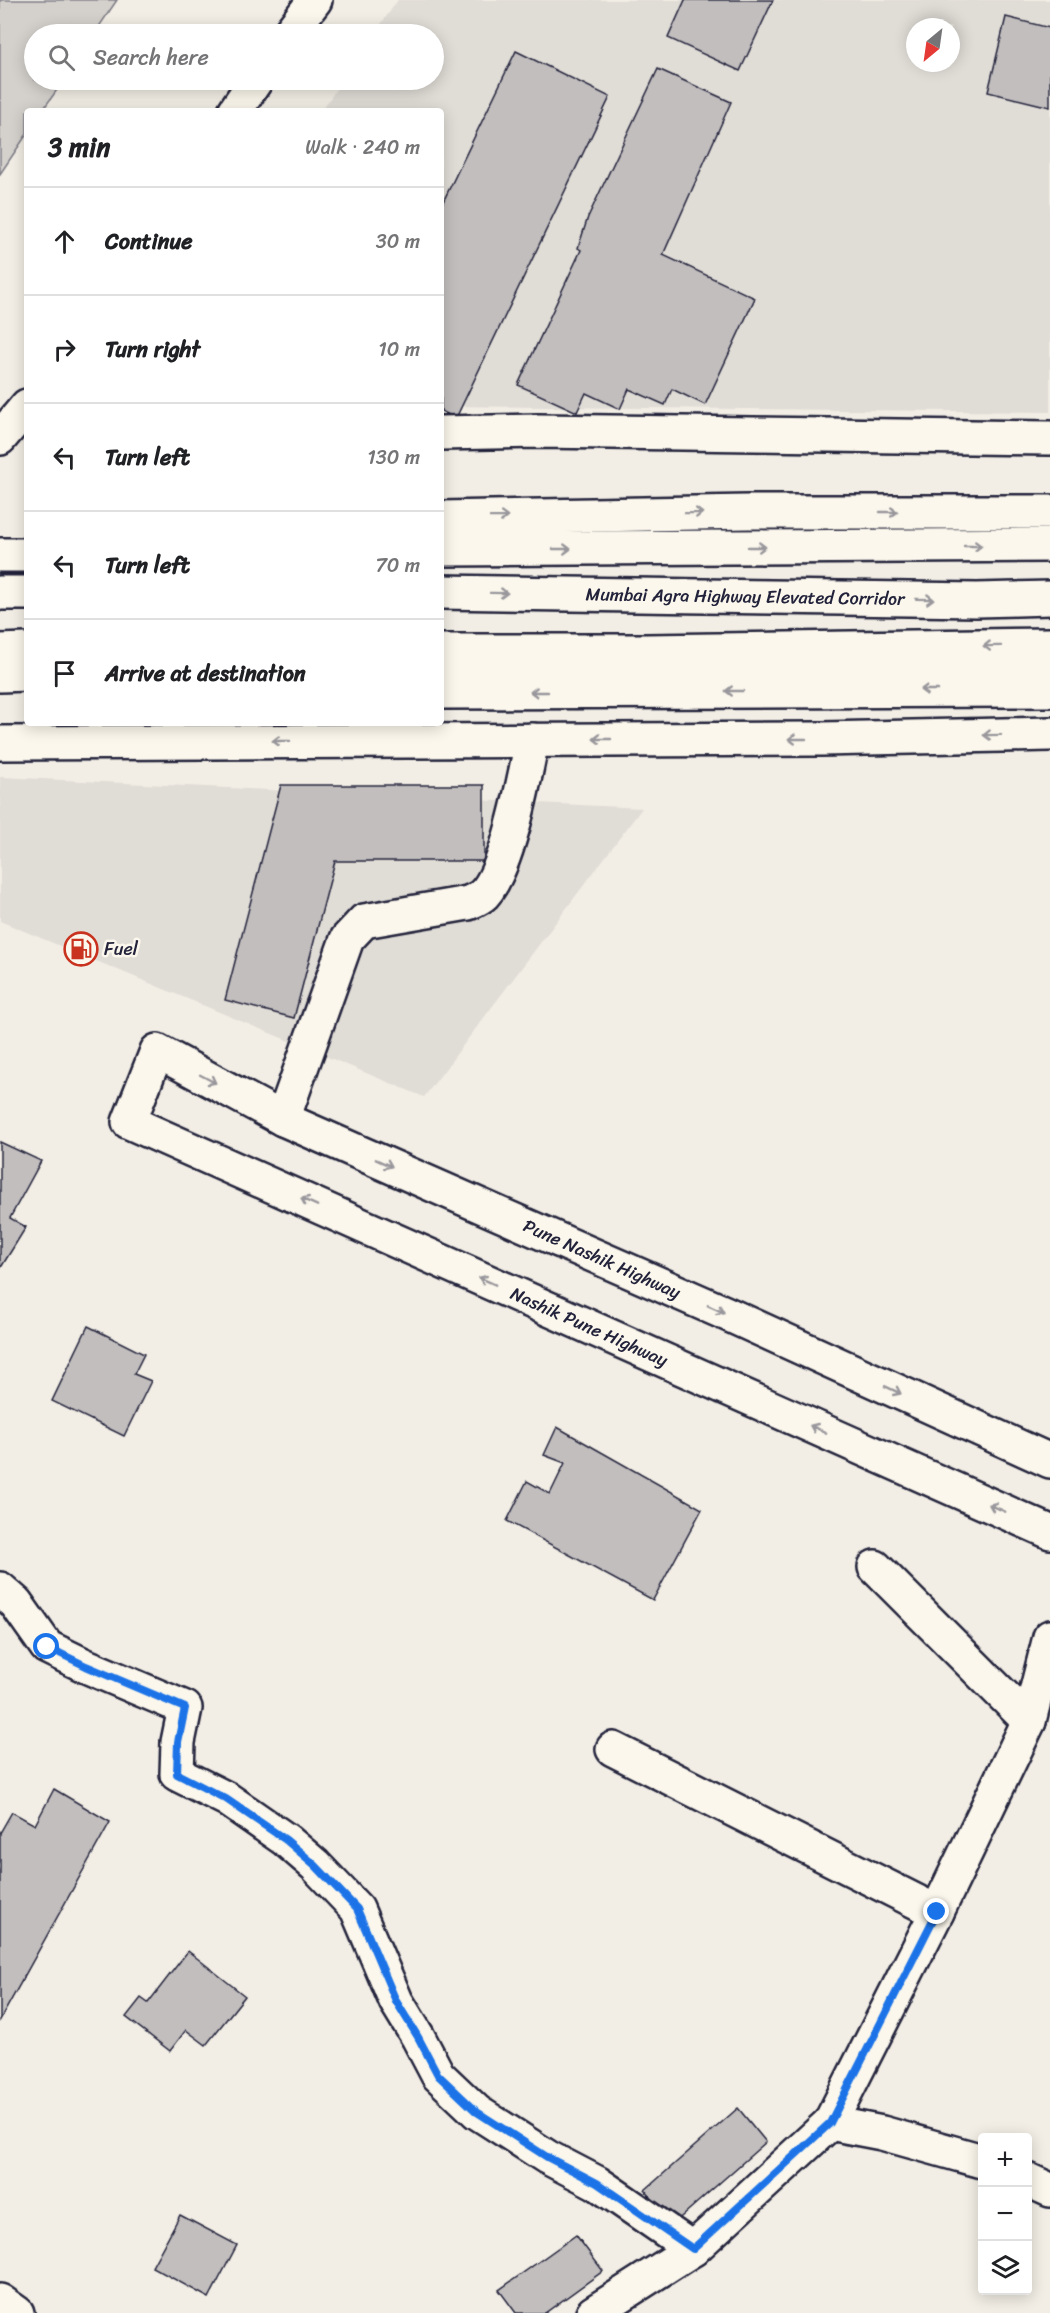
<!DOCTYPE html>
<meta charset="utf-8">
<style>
:root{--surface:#fff;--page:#f6f6f6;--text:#202124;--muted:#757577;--line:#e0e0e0}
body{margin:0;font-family:Sriracha,sans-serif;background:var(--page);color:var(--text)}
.controls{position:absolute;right:18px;bottom:18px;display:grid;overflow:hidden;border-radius:6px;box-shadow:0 3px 15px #0003}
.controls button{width:54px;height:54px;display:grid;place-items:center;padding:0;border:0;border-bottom:2px solid var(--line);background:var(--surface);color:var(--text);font:30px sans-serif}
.compass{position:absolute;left:906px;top:18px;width:54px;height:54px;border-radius:50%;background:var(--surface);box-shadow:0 3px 15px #0003;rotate:209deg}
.stop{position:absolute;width:18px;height:18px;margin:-14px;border:4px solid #1a73e8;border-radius:50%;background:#fff}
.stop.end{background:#1a73e8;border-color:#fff;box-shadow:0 2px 6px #0008}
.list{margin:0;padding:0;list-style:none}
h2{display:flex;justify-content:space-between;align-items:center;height:78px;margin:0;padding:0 24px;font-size:26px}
h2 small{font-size:20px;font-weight:400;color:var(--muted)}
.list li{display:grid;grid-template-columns:39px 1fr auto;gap:18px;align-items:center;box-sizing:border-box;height:108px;padding:0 24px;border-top:2px solid var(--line)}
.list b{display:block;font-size:22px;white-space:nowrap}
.list em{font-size:20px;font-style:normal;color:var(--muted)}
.icon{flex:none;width:33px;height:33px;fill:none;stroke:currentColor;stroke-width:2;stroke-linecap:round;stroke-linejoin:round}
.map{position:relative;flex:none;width:1050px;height:2313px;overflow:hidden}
.search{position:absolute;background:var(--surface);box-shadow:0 3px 15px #0003;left:24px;top:24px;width:420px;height:66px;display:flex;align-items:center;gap:15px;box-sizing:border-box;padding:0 21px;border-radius:33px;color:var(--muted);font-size:22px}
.panel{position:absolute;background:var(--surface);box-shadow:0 3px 15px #0003;left:24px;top:108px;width:420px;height:618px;border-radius:6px}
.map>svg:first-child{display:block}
.built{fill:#e0dcd6;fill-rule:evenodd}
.green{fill:#d4d1cc;stroke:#7b7a84;stroke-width:1.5}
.building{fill:#c2bebe;stroke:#22223b;stroke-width:1.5}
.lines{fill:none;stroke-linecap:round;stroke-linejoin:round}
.street-casing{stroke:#22223b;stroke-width:38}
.secondary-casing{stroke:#22223b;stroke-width:38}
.primary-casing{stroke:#22223b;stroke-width:38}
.highway-casing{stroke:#22223b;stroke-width:38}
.street{stroke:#fbf7ec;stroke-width:33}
.secondary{stroke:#fbf7ec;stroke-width:33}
.primary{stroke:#fbf7ec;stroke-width:33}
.highway{stroke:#fbf7ec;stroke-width:33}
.oneway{stroke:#99979c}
.route{stroke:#1a73e8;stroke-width:8}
.labels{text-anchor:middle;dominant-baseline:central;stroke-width:5;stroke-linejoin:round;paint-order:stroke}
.street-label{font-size:18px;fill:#22223b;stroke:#fbf7ec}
.poi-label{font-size:18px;fill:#22223b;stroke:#fbf7ec;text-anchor:start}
</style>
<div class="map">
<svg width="1050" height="2313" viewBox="0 0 1050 2313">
<rect width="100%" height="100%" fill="#f2eee5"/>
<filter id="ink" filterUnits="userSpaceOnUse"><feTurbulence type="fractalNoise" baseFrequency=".0167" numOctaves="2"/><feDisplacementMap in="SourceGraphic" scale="12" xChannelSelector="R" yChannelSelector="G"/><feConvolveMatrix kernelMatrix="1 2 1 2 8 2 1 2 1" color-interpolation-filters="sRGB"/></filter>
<g filter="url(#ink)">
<g class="built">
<path d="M398 0H1050V412L441 406V111H321L343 80H434V34H374ZM915 27H951V63H915Z"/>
<path d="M0 777 642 808 424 1097 0 921Z"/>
</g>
<path class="green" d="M0 0H117L94 34H34V80H64L42 111H27V134L0 174Z"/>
<g class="building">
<path d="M685 0H773L740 71 668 38Z"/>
<path d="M1006 17 1050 28V107L988 92Z"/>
<path d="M516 51 610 97 456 418 441 411V206Z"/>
<path d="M658 69 731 102 663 255 755 298 705 405 672 389 665 405 629 389 620 409 586 393 577 412 518 385 581 250 578 248 588 217Z"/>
<path d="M281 785H484V861H335L294 1018 225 1000Z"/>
<path d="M0 1142 41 1161 10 1218 26 1227 0 1269Z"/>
<path d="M88 1326 144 1354 134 1374 151 1381 124 1436 52 1401Z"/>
<path d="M557 1427 702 1509 653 1600 507 1521 527 1481 550 1494 565 1463 544 1455Z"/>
<path d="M54 1789 110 1822 0 2020V1833L12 1812 35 1825Z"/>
<path d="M188 1951 245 1996 206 2045 186 2030 170 2051 126 2017 141 1998 148 2003Z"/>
<path d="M738 2108 766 2142 673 2224 645 2190Z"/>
<path d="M180 2215 237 2245 209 2298 152 2267Z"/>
<path d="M576 2235 603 2271 545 2313H516L499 2290Z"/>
</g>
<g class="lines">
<g class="street-casing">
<g id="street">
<path d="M283 1119 347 939 364 921 468 903C473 901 480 898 484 894 508 869 525 776 532 740"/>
<path d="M875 1567 1029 1721"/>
<path d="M0 1589 16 1603 47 1647 86 1666 185 1708 178 1742 177 1774 227 1799 286 1840 315 1865 357 1909 396 2001 418 2037 438 2075 477 2112 547 2157 597 2183 693 2249"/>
<path d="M613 1749 937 1912"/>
<path d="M830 2123 882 2133 982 2161"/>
<path d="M1028 2180 1050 2190"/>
<path d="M593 2313 693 2249 830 2123 937 1912 1029 1721 1050 1637"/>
</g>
</g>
<g class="secondary-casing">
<g id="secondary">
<path d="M289 34 315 0"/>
<path d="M235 111 256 80"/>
<path d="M441 433 538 431 1050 438"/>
<path d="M0 438 27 406"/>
<path d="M0 743 822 739 1050 734"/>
<path d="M0 2301 17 2313"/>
</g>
</g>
<g class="primary-casing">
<g id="primary">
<path d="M441 549 1050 545"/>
<path d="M0 555H27"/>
<path d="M441 671 1050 668"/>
<path d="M0 675 27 674"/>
</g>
</g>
<g class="highway-casing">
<g id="highway">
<path d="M441 518 748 512H1050"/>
<path id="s1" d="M441 592 977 600 1050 598"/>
<path d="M0 593H27"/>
<path d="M0 651 27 650"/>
<path d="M441 651H646L1050 645"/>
<path d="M441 692 1050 690"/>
<path id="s2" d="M1050 1461 725 1313 283 1119 157 1051 129 1122 1050 1532"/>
</g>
</g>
<use href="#street" class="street"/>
<use href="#secondary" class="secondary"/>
<use href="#primary" class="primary"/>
<use href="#highway" class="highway"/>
</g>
<defs><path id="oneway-shaft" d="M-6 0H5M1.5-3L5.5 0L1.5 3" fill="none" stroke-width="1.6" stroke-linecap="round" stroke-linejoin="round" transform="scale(1.5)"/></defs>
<g class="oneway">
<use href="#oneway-shaft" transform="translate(889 512)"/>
<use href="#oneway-shaft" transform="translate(694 513) rotate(-1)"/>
<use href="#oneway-shaft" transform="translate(499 517) rotate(-1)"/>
<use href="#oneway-shaft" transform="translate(973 546)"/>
<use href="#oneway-shaft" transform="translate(757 547)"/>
<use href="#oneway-shaft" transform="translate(562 549)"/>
<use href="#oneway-shaft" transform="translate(499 593) rotate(1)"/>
<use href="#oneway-shaft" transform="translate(925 599) rotate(1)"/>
<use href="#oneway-shaft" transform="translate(992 646) rotate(179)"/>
<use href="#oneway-shaft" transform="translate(929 690) rotate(180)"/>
<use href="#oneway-shaft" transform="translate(734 691) rotate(180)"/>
<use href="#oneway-shaft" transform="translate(539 692) rotate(180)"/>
<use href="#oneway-shaft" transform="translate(992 735) rotate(179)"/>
<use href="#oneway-shaft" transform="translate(602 739) rotate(180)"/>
<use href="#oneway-shaft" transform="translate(797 739) rotate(180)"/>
<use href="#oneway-shaft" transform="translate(281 741) rotate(180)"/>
<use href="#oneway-shaft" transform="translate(208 1079) rotate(28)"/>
<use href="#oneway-shaft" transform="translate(384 1163) rotate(24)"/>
<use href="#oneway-shaft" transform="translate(309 1202) rotate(-156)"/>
<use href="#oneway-shaft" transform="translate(487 1281) rotate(-156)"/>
<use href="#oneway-shaft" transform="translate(716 1309) rotate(24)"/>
<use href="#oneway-shaft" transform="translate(893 1390) rotate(25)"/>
<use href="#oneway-shaft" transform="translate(818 1429) rotate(-156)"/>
<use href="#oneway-shaft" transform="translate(997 1508) rotate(-156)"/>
</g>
</g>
<g class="lines" filter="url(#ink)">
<path class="route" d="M47 1647 86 1666 185 1708 178 1742 177 1774 226 1799 286 1840 315 1865 357 1909 396 2001 418 2037 438 2075 477 2112 547 2157 597 2183 693 2249 830 2123 937 1912"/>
</g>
<defs>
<g id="fuel-ring" transform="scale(1.725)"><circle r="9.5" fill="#fbf7ec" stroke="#c8321e" stroke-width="1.5"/><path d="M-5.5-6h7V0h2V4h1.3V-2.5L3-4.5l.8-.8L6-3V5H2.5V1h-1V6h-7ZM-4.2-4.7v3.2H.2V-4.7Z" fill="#c8321e"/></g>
</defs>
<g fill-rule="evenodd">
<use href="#fuel-ring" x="81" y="949"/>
</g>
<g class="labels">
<g class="street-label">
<text stroke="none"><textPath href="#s1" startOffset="304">Mumbai Agra Highway Elevated Corridor</textPath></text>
<text transform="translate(602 1259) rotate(24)">Pune Nashik Highway</text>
<text stroke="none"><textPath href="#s2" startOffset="1563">Nashik Pune Highway</textPath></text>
</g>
<g class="poi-label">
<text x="104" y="949">Fuel</text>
</g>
</g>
</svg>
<div class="controls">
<button>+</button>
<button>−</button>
<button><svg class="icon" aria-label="layers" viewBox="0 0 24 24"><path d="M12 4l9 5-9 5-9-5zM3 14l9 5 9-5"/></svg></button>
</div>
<svg class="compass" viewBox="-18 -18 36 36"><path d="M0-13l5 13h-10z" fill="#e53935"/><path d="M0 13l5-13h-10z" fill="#757577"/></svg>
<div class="stop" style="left:47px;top:1647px"></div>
<div class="stop end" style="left:937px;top:1912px"></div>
<div class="search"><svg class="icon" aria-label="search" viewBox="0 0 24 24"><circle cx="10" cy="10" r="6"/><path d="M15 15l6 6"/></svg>Search here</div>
<section class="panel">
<h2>3 min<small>Walk · 240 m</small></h2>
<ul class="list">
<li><svg class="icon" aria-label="ahead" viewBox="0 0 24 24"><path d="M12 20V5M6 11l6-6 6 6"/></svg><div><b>Continue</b></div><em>30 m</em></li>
<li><svg class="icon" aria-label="right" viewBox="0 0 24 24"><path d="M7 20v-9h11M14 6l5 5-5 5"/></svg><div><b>Turn right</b></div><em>10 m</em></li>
<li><svg class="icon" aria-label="left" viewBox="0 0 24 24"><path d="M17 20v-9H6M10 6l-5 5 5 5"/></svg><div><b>Turn left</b></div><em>130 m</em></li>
<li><svg class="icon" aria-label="left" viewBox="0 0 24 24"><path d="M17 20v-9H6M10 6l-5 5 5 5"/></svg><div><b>Turn left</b></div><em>70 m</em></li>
<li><svg class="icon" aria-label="arrive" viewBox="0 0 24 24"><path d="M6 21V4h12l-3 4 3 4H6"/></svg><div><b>Arrive at destination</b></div></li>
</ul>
</section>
</div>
